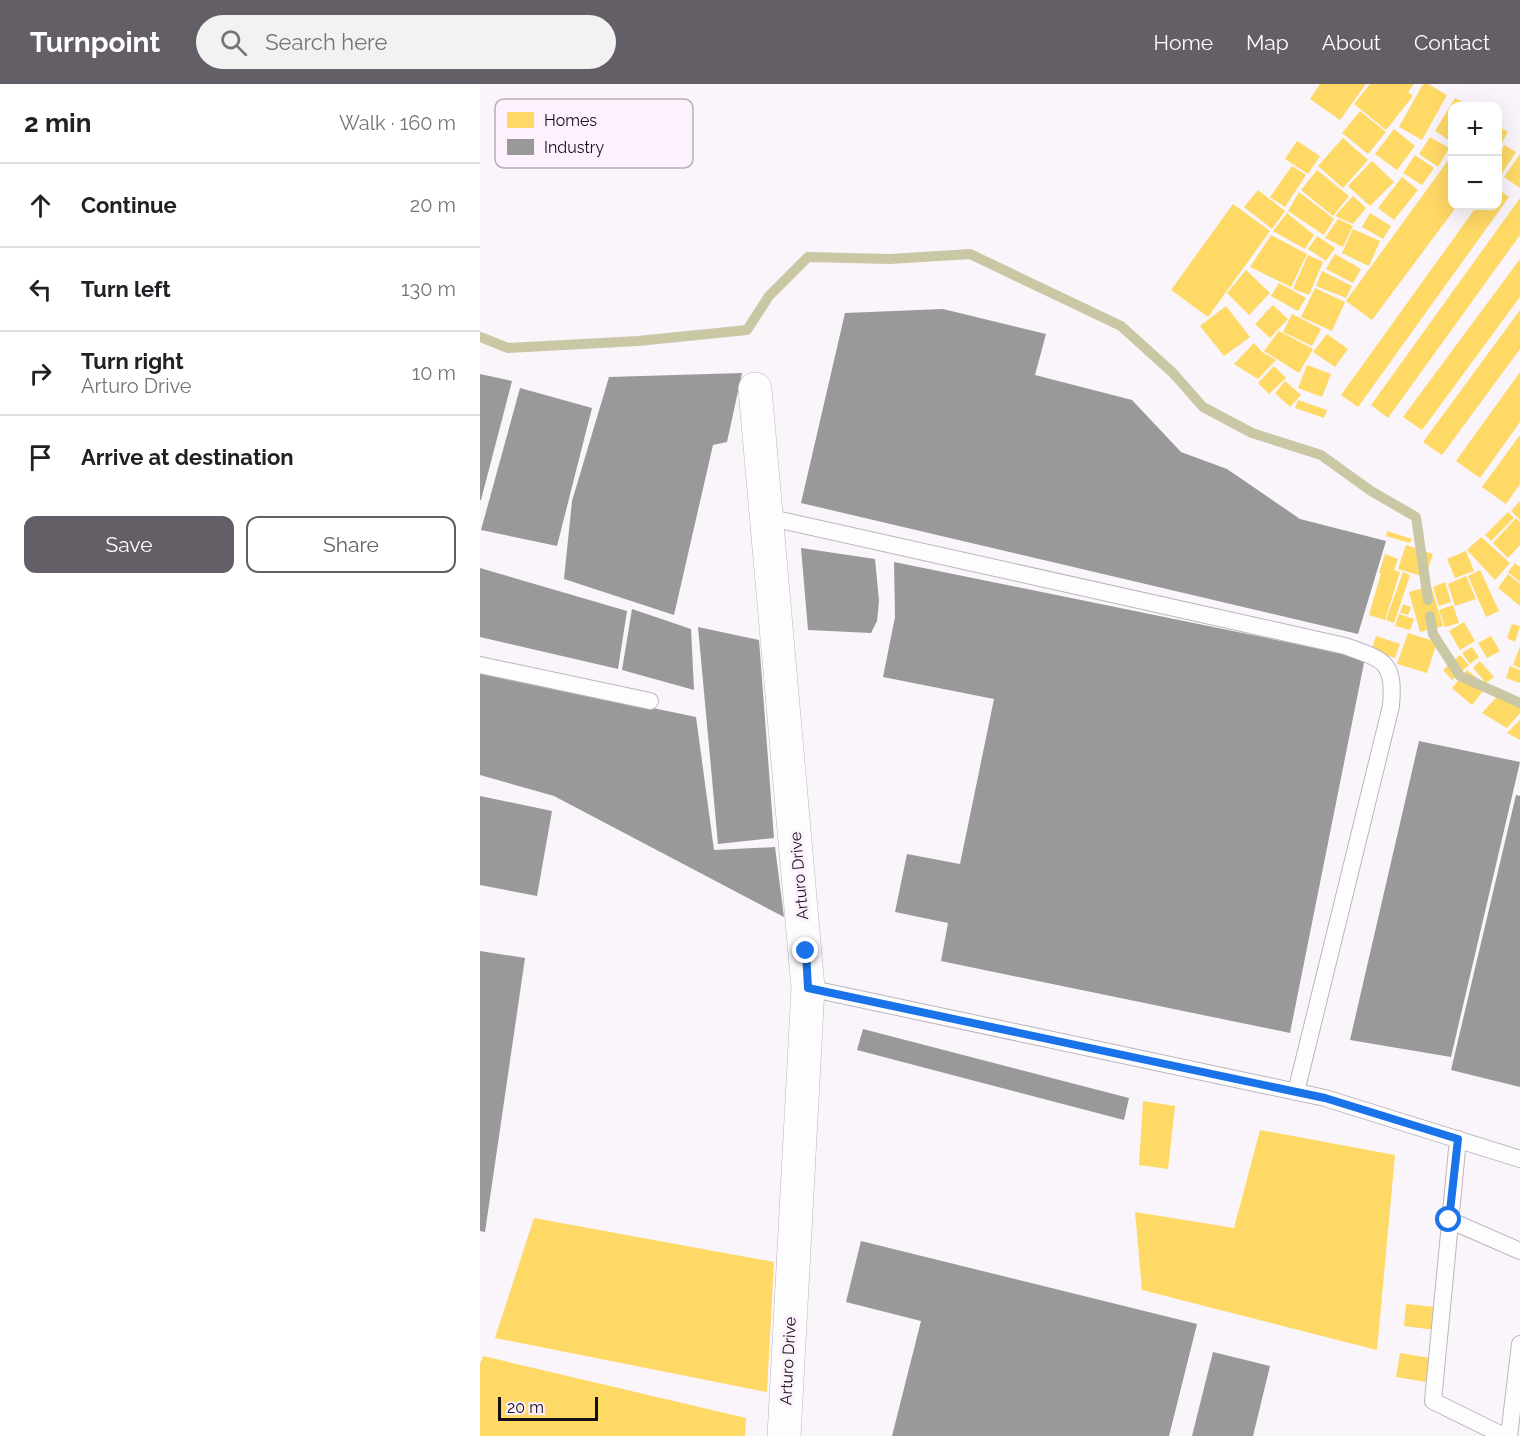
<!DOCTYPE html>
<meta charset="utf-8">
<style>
:root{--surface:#fff;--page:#f2f2f2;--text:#202124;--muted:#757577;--line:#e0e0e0;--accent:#645e66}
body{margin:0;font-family:Raleway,sans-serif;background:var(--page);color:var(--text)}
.controls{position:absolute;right:18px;top:18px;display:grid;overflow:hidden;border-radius:12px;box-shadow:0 6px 24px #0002}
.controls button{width:54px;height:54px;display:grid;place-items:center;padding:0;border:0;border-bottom:2px solid var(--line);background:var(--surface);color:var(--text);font:30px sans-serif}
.scale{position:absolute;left:18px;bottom:15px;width:100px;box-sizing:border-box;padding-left:6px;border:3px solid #140e15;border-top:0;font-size:16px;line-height:21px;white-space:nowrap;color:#140e15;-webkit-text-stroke:4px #fdf1fe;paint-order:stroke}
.stop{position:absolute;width:18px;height:18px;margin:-14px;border:4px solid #1a73e8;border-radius:50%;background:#fff}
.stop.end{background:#1a73e8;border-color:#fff;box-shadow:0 2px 6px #0008}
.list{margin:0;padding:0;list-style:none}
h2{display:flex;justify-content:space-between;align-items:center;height:78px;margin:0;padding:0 24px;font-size:26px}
h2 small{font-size:20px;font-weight:400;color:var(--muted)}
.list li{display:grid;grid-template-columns:39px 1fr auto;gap:18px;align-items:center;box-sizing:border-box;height:84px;padding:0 24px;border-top:2px solid var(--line)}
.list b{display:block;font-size:22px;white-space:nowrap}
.list p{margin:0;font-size:20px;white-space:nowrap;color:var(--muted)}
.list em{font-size:20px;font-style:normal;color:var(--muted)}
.actions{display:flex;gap:12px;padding:18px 24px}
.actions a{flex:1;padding:14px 0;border:2px solid var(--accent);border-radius:12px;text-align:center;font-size:21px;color:var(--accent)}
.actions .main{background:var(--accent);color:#fff}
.icon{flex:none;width:33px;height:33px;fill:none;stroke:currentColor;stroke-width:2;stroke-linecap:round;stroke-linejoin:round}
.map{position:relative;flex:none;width:1040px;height:1352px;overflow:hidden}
header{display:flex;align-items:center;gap:36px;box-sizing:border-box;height:84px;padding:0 30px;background:var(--accent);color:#fff}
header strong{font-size:28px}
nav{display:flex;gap:33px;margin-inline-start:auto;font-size:21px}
.search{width:420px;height:54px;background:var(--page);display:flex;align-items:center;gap:15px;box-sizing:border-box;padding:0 21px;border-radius:33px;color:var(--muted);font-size:22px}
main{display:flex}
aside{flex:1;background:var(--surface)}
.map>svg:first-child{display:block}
.homes{fill:#ffd966}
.industry{fill:#999}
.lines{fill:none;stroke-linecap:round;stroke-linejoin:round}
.stream{stroke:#cac7a4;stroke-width:10}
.service-casing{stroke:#bbb5bc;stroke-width:18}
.minor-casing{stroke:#bbb5bc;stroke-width:34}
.service{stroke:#fefdfe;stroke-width:16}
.minor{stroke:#fefdfe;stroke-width:33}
.route{stroke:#1a73e8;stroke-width:8}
.labels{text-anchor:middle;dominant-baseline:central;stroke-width:6;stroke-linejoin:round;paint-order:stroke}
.street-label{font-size:16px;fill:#140e15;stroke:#fdf1fe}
.key{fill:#fdf1fe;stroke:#b7adb8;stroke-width:1.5}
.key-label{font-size:16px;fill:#140e15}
</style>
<header>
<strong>Turnpoint</strong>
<div class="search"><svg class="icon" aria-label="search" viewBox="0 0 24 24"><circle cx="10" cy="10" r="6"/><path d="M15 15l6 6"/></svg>Search here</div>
<nav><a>Home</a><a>Map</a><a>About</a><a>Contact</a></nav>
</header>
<main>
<aside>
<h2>2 min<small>Walk · 160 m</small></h2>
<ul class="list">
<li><svg class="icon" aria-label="ahead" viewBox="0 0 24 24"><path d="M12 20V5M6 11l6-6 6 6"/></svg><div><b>Continue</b></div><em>20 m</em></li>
<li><svg class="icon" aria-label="left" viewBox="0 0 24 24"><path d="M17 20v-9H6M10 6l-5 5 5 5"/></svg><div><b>Turn left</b></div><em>130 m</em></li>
<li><svg class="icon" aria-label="right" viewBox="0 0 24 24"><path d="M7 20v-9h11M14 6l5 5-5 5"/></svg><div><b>Turn right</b><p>Arturo Drive</p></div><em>10 m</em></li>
<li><svg class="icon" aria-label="arrive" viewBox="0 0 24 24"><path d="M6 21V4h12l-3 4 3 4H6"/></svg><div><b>Arrive at destination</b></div></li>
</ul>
<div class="actions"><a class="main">Save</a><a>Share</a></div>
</aside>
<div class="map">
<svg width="1040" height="1352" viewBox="0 0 1040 1352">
<rect width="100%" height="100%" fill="#faf4fb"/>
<g class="homes">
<path d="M840 0H886L860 36 830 15Z"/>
<path d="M890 0H934L928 8 933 12 906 46 874 20Z"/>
<path d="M943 0H948L967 11 942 56 919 43Z"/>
<path d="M975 14 990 22H972V58L955 47Z"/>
<path d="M880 27 906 48 888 70 862 49Z"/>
<path d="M1018 42 1028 48 1018 65Z"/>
<path d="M914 45 935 62 917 86 895 70Z"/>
<path d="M950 53 969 64 958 83 939 70Z"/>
<path d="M863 54 888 76 863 104 838 82Z"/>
<path d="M817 57 840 72 828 90 805 75Z"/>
<path d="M1024 61 1036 68 1021 91 1018 89V72Z"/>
<path d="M1040 70V104L1024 93Z"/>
<path d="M935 71 954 84 942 101 923 89Z"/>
<path d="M972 71V122H977L892 236 866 217Z"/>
<path d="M892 77 914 98 890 122 868 102Z"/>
<path d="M812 82 826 91 805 123 790 113Z"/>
<path d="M837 86 869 112 853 132 821 106Z"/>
<path d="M922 93 938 106 914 136 898 124Z"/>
<path d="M1018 105 1029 113 878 323 861 311 997 122H1018Z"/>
<path d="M778 106 805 127 792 145 764 123Z"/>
<path d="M819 108 854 135 844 151 808 127Z"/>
<path d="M873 112 886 124 873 140 855 132Z"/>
<path d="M1040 114V151L908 334 891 321Z"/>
<path d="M753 120 790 147 728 233 691 206Z"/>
<path d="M807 129 834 151 825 165 793 147Z"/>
<path d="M890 129 911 142 903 155 882 143Z"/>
<path d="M858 135 873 142 863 163 845 154Z"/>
<path d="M873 145 900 157 889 182 862 169Z"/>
<path d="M791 151 827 170 811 203 770 183Z"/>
<path d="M837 152 855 164 846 177 828 165Z"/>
<path d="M855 170 881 185 873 199 846 185Z"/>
<path d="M828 171 843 178 829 211 813 205Z"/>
<path d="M1040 175V213L942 346 923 333Z"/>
<path d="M766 186 790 209 769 231 747 209Z"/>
<path d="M842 187 872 202 866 214 836 202Z"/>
<path d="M799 199 826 214 818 227 791 212Z"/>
<path d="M835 204 865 218 852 247 821 233Z"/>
<path d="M793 221 808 235 790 254 775 240Z"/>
<path d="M746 222 770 253 744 272 720 242Z"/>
<path d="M1040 226V265L962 371 943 358Z"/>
<path d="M812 230 841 245 832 262 803 248Z"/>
<path d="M799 247 833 265 819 289 784 267Z"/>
<path d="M847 250 868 265 855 283 833 268Z"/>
<path d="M774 259 782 268 796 276 778 295 754 280Z"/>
<path d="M827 281 851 290 842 313 818 304Z"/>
<path d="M794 282 806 294 789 310 778 299Z"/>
<path d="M1040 288V338L1000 394 976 377Z"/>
<path d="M805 297 821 311 810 323 795 309Z"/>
<path d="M818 316 847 326 844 334 815 324Z"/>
<path d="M1040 351V400L1026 420 1002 403Z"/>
<path d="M1040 417V436L1031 427Z"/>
<path d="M1028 428 1034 434 1011 457 1005 451Z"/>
<path d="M1036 434 1040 438V461L1028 474 1013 459Z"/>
<path d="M907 447 932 455 930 459 906 452Z"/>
<path d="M1001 453 1030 479 1015 496 987 466Z"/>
<path d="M926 461 953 470 945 493 918 485Z"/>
<path d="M986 467 994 487 975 494 967 475Z"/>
<path d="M905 470 918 475 914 486 920 488 905 536 889 531 901 489H899Z"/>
<path d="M1035 479 1040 483V498L1028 488Z"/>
<path d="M1000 486 1019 527 1006 533 988 492Z"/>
<path d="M923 488 930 491 914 539 906 536Z"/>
<path d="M1028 490 1040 500V522L1018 504Z"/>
<path d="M986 492 996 515 975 522 968 500Z"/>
<path d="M965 498 971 518 959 522 953 503Z"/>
<path d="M951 502 963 542 940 548 929 508Z"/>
<path d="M923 520 931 523 928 531 920 529Z"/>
<path d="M973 521 979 539 965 543 959 526Z"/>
<path d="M919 530 934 535 930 546 915 542Z"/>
<path d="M984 538 995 557 980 566 969 547Z"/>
<path d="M1032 540 1040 542 1035 558 1027 554Z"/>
<path d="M928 549 957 558 947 589 917 580Z"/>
<path d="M896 552 920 560 915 574 891 567Z"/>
<path d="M1011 552 1020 567 1007 574 998 559Z"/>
<path d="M1040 562V584L1033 581Z"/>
<path d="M992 563 999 573 990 580 982 569Z"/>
<path d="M980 571 989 581 972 596 963 586Z"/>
<path d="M1000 577 1014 593 1006 599 993 584Z"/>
<path d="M1030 582 1040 586V599L1026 594Z"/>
<path d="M987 586 1007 602 992 621 972 604Z"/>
<path d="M1022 607 1040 622V629L1027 644 1002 629Z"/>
<path d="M1040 636V656L1027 649Z"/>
<path d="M663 1017 695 1022 688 1085 659 1081Z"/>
<path d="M780 1046 915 1071 897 1266 662 1206 655 1128 754 1144Z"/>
<path d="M54 1134 294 1178 287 1308 15 1254Z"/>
<path d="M926 1220 957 1223 955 1246 924 1242Z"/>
<path d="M920 1269 950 1274 946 1298 916 1293Z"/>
<path d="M3 1272 266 1334 265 1352H0V1280Z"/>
</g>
<g class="industry">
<path d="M463 225 566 250 555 291 652 316 701 368 747 385 820 435 906 457 878 550 321 419 365 229Z"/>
<path d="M262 289 247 358 233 361 194 531 84 495 92 417 129 293Z"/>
<path d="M0 290 32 297 1 416H0Z"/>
<path d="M40 304 112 324 77 462 1 446Z"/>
<path d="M321 464 395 475 399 517 397 537 391 549 328 546Z"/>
<path d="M414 478 885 574 810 949 461 877 468 839 415 828 427 770 480 780 514 615 403 593 415 533Z"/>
<path d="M0 484 147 527 138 585 0 553Z"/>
<path d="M152 525 211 545 214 606 142 586Z"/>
<path d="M218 543 279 556 294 754 238 760Z"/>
<path d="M0 588 216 633 234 766 295 763 304 833 74 712 0 691Z"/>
<path d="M939 657 1040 678 971 973 870 956Z"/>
<path d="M1036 711 1040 712V1003L971 986Z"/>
<path d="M0 712 72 727 57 812 0 801Z"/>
<path d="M0 867 45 874 5 1148 0 1147Z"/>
<path d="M383 945 649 1014 644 1036 377 966Z"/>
<path d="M381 1157 717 1240 689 1352H412L441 1237 366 1218Z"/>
<path d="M733 1268 790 1282 773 1352H712Z"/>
</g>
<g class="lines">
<g class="stream">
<path d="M0 253 28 264 158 257 267 246 289 212 328 173 410 175 490 170 641 242 693 289 723 323 772 349 841 371 891 407 936 433 948 516"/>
<path d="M950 532 953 550 980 592 1040 619"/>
</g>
<g class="service-casing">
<g id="service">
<path d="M287 433 865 562C904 576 915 577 911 622L816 1008"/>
<path d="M0 581 170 617"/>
<path d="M328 904 845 1014 1040 1075"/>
<path d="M978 1055 953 1317 1024 1352"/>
<path d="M969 1136 1040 1167"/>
<path d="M1029 1352 1040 1260"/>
</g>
</g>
<g class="minor-casing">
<path id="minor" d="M275 305 328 904 304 1352"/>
</g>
<use href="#service" class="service"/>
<use href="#minor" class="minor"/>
</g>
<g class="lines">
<path class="route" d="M326 867 328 904 845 1014 978 1055 969 1136"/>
</g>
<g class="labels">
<g class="street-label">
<text transform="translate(319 792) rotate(-95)">Arturo Drive</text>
<text transform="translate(308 1277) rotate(-87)">Arturo Drive</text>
</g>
</g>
<rect x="15" y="15" width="198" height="69" rx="9" class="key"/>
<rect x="27" y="28" width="27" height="16" fill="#ffd966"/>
<rect x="27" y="55" width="27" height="16" fill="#999"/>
<g class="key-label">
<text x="64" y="42">Homes</text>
<text x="64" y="69">Industry</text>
</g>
</svg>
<div class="controls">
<button>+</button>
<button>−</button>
</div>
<div class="scale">20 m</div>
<div class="stop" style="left:969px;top:1136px"></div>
<div class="stop end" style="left:326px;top:867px"></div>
</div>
</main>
